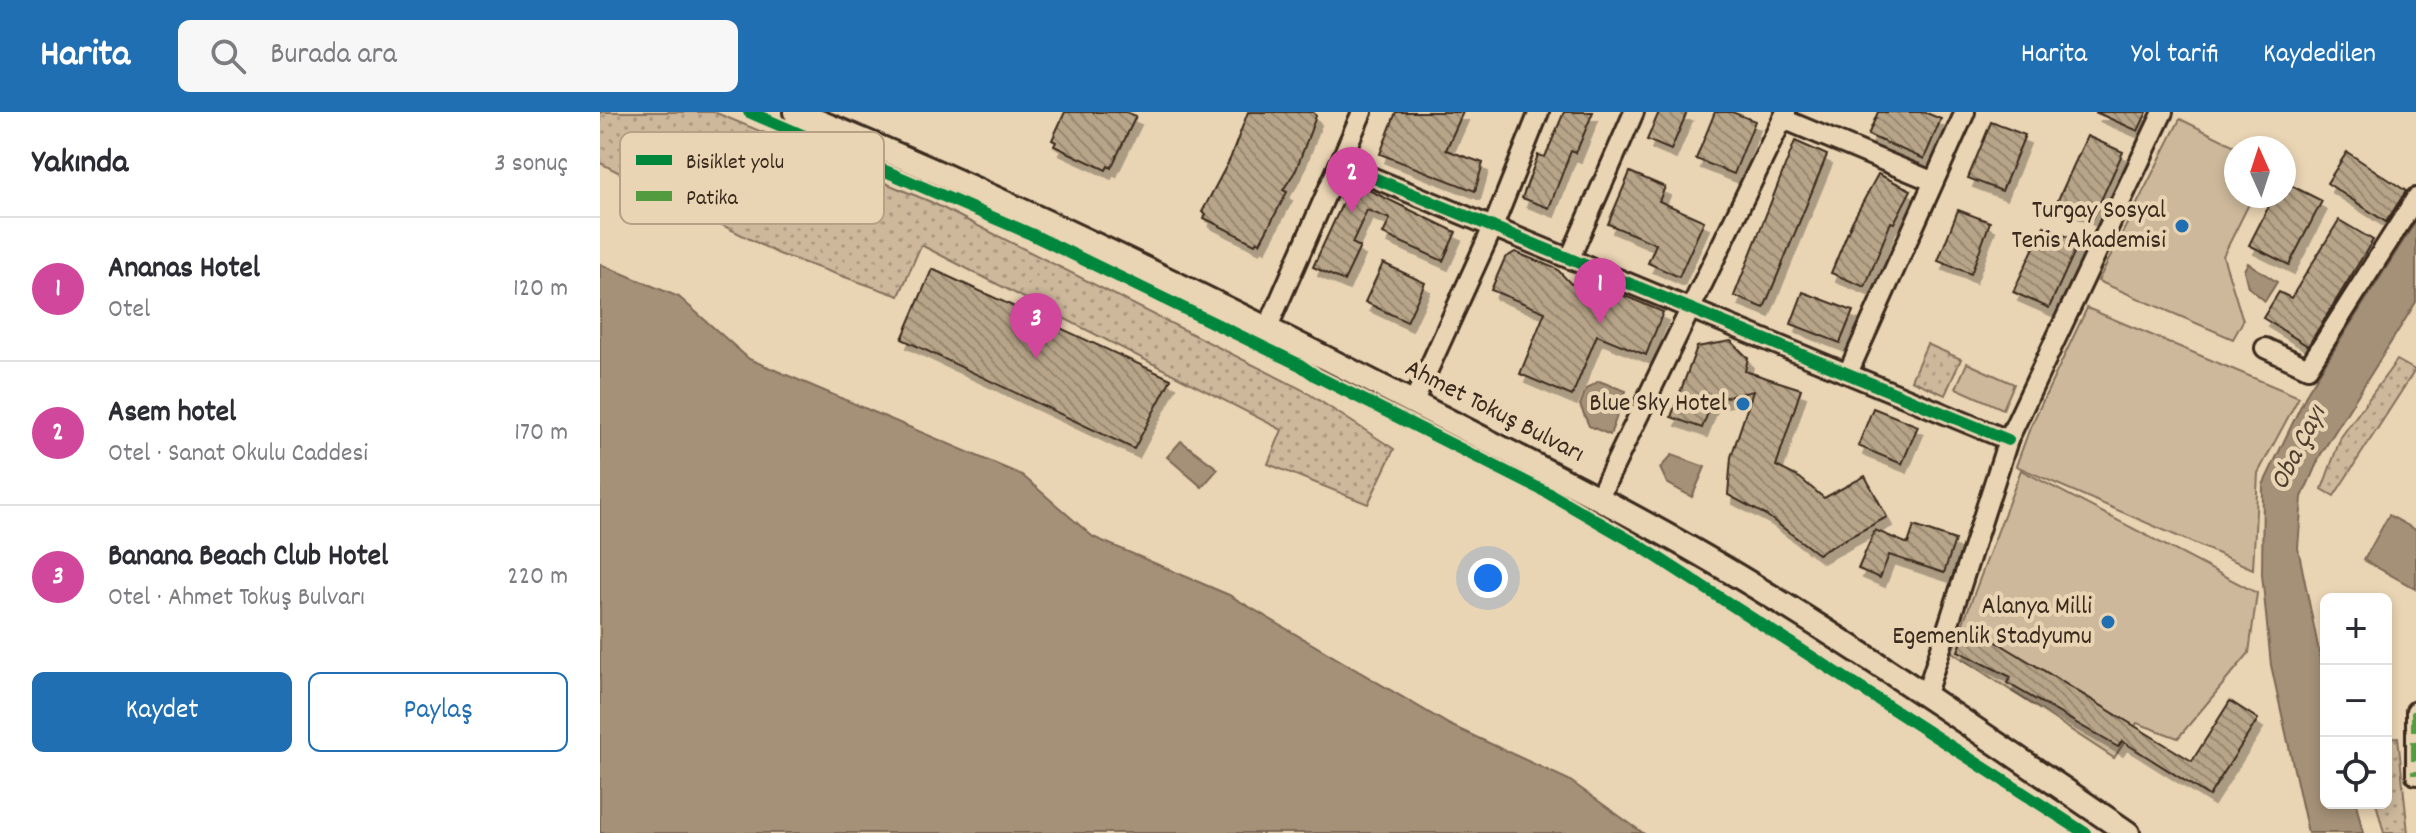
<!DOCTYPE html>
<html lang="tr">
<meta charset="utf-8">
<style>
:root{--surface:#fff;--page:#f7f7f7;--text:#2b2b33;--muted:#7c7c81;--line:#e1e1e2;--accent:#1f6fb2}
body{margin:0;font-family:Dekko,sans-serif;background:var(--page);color:var(--text)}
.controls{position:absolute;right:24px;bottom:24px;display:grid;overflow:hidden;border-radius:12px;box-shadow:0 4px 12px #0003}
.controls button{width:72px;height:72px;display:grid;place-items:center;padding:0;border:0;border-bottom:2px solid var(--line);background:var(--surface);color:var(--text);font:40px sans-serif}
.compass{position:absolute;left:1624px;top:24px;width:72px;height:72px;border-radius:50%;background:var(--surface);box-shadow:0 4px 12px #0003;rotate:357deg}
.you{position:absolute;left:888px;top:466px;width:28px;height:28px;margin:-20px;border:6px solid #fff;border-radius:50%;background:#1a73e8;box-shadow:0 0 0 12px #1a73e833}
.badge{display:grid;place-items:center;width:52px;height:52px;border-radius:50%;background:var(--accent);color:#fff;font-size:26px;font-weight:700}
.pin{position:absolute;translate:-50% -66px;filter:drop-shadow(0 2px 4px #0008)}
.pin::after{content:'';position:absolute;top:42px;width:28px;height:24px;background:inherit;clip-path:polygon(0 0,100% 0,50% 100%)}
.list{margin:0;padding:0;list-style:none}
h2{display:flex;justify-content:space-between;align-items:center;height:104px;margin:0;padding:0 32px;font-size:34px}
h2 small{font-size:26px;font-weight:400;color:var(--muted)}
.list li{display:grid;grid-template-columns:52px 1fr auto;gap:24px;align-items:center;box-sizing:border-box;height:144px;padding:0 32px;border-top:2px solid var(--line)}
.list b{display:block;font-size:30px;white-space:nowrap}
.list p{margin:0;font-size:26px;white-space:nowrap;color:var(--muted)}
.list em{font-size:26px;font-style:normal;color:var(--muted)}
.actions{display:flex;gap:16px;padding:24px 32px}
.actions a{flex:1;padding:18px 0;border:2px solid var(--accent);border-radius:12px;text-align:center;font-size:28px;color:var(--accent)}
.actions .main{background:var(--accent);color:#fff}
.icon{flex:none;width:44px;height:44px;fill:none;stroke:currentColor;stroke-width:2;stroke-linecap:round;stroke-linejoin:round}
.map{position:relative;flex:none;width:1816px;height:721px;overflow:hidden}
header{display:flex;align-items:center;gap:48px;box-sizing:border-box;height:112px;padding:0 40px;background:var(--accent);color:#fff}
header strong{font-size:38px}
nav{display:flex;gap:44px;margin-inline-start:auto;font-size:28px}
.search{width:560px;height:72px;background:var(--page);display:flex;align-items:center;gap:20px;box-sizing:border-box;padding:0 28px;border-radius:12px;color:var(--muted);font-size:30px}
main{display:flex}
aside{flex:1;background:var(--surface)}
.map>svg:first-child{display:block}
.grass{fill:#cdb89b;stroke:#84715c;stroke-width:2}
.park{fill:url(#park-dots);stroke:#84715c;stroke-width:2}
.water{fill:#a59178;stroke:#7b6854;stroke-width:2}
.building{fill:url(#building-back-hatch);stroke:#3b2a1e;stroke-width:2;filter:url(#shadow)}
.lines{fill:none;stroke-linecap:round;stroke-linejoin:round}
.minor-casing{stroke:#3b2a1e;stroke-width:24}
.major-casing{stroke:#3b2a1e;stroke-width:28}
.minor{stroke:#e9d4b3;stroke-width:18}
.major{stroke:#e9d4b3;stroke-width:22}
.quiet{stroke:#529c3f;stroke-width:10;stroke-dasharray:20 10;stroke-linecap:butt}
.cycleway-casing{stroke:#e9d4b3;stroke-width:17}
.cycleway{stroke:#00873e;stroke-width:12}
.poi-dot{fill:#1f6fb2;stroke:#e9d4b3;stroke-width:3}
.labels{text-anchor:middle;dominant-baseline:central;stroke-width:8;stroke-linejoin:round;paint-order:stroke}
.poi-label{font-size:26px;fill:#3b2a1e;stroke:#e9d4b3;text-anchor:end}
.street-label{font-size:26px;fill:#3b2a1e;stroke:#e9d4b3}
.water-label{font-size:28px;font-style:italic;fill:#503f30;stroke:#e9d4b3}
.key{fill:#e9d4b3;stroke:#b5a186;stroke-width:2}
.key-label{font-size:22px;fill:#3b2a1e}
</style>
<header>
<strong>Harita</strong>
<div class="search"><svg class="icon" aria-label="search" viewBox="0 0 24 24"><circle cx="10" cy="10" r="6"/><path d="M15 15l6 6"/></svg>Burada ara</div>
<nav><a>Harita</a><a>Yol tarifi</a><a>Kaydedilen</a></nav>
</header>
<main>
<aside>
<h2>Yakında<small>3 sonuç</small></h2>
<ul class="list">
<li><span class="badge" style="background:#d1479c">1</span><div><b>Ananas Hotel</b><p>Otel</p></div><em>120 m</em></li>
<li><span class="badge" style="background:#d1479c">2</span><div><b>Asem hotel</b><p>Otel · Sanat Okulu Caddesi</p></div><em>170 m</em></li>
<li><span class="badge" style="background:#d1479c">3</span><div><b>Banana Beach Club Hotel</b><p>Otel · Ahmet Tokuş Bulvarı</p></div><em>220 m</em></li>
</ul>
<div class="actions"><a class="main">Kaydet</a><a>Paylaş</a></div>
</aside>
<div class="map">
<svg width="1816" height="721" viewBox="0 0 1816 721">
<defs>
<pattern id="park-dots" width="8" height="8" patternUnits="userSpaceOnUse" patternTransform="scale(2)"><rect width="8" height="8" fill="#cdb89b"/><path d="M2 2h.1M6 6h.1" fill="none" stroke="#a8967e" stroke-width="1.8" stroke-linecap="round"/></pattern>
<pattern id="building-back-hatch" width="6" height="6" patternUnits="userSpaceOnUse" patternTransform="scale(2)"><rect width="6" height="6" fill="#b8a589"/><path d="M-1 5l2 2M0 0l6 6M5-1l2 2" fill="none" stroke="#97876f"/></pattern>
<filter id="shadow"><feDropShadow dx="5" dy="9" stdDeviation="0" flood-color="#0004"/></filter>
</defs>
<rect width="100%" height="100%" fill="#e9d4b3"/>
<filter id="ink" filterUnits="userSpaceOnUse"><feTurbulence type="fractalNoise" baseFrequency=".0125" numOctaves="2"/><feDisplacementMap in="SourceGraphic" scale="16" xChannelSelector="R" yChannelSelector="G"/><feConvolveMatrix kernelMatrix="1 2 1 2 8 2 1 2 1" color-interpolation-filters="sRGB"/></filter>
<g filter="url(#ink)">
<g class="grass">
<path d="M1580 7 1639 36 1636 84H1653L1623 144 1643 209 1633 227 1498 169Z"/>
<path d="M1487 196 1699 285 1658 361 1653 457 1416 354 1430 316Z"/>
<path d="M1367 251 1414 272 1403 297 1356 276Z"/>
<path d="M1421 358 1657 481 1649 541 1578 626 1537 611 1514 646 1352 540Z"/>
</g>
<g class="park">
<path d="M0 0H114L331 90 703 278 794 337 768 392 668 352 682 318 321 133 299 184 179 142 0 51Z"/>
<path d="M1327 232 1361 247 1345 283 1311 268Z"/>
<path d="M1797 248 1815 258 1734 384 1722 377 1741 325Z"/>
<path d="M1798 625 1808 721H1784L1776 691H1786V626Z"/>
</g>
<g class="water">
<path d="M1816 109V190L1721 342 1702 385 1698 436 1726 574V691H1756L1763 721H1708L1671 553 1662 462 1663 373 1708 279Z"/>
<path d="M1648 151 1677 170 1665 189 1648 175 1644 158Z"/>
<path d="M0 152 79 185 149 247 422 363 493 425 629 483 850 613 969 668 1043 721H0Z"/>
<path d="M999 269 1026 279 1010 323 989 314 980 293 986 277Z"/>
<path d="M581 329 618 357 602 375 567 345Z"/>
<path d="M1072 343 1105 355 1092 385 1067 371 1060 356Z"/>
<path d="M1789 403 1816 418V477L1764 448Z"/>
</g>
<g class="building">
<path d="M465 0H526L536 4 511 56 508 54 506 58 454 34 456 30 452 28Z"/>
<path d="M648 0H713L716 4 696 58 683 78 687 80 660 131 657 129 655 132 604 106 606 102 602 100 630 47Z"/>
<path d="M796 0H863L846 38 883 51 875 79 780 42Z"/>
<path d="M964 0H993L976 41 971 39 949 96 922 86 938 43 945 45Z"/>
<path d="M1059 0H1087L1071 38 1047 28Z"/>
<path d="M1115 0H1132L1155 9 1134 62 1096 47Z"/>
<path d="M1278 0H1324L1341 7 1324 47 1268 23Z"/>
<path d="M1495 0H1547L1538 19Z"/>
<path d="M1391 10 1425 23 1402 79 1368 66Z"/>
<path d="M1487 24 1523 40 1493 106 1457 90Z"/>
<path d="M1195 29 1227 43 1164 196 1134 184Z"/>
<path d="M1747 40 1806 79 1786 110 1727 71Z"/>
<path d="M1030 60 1065 75 1059 89 1104 109 1079 165 1048 151 1056 132 1008 112Z"/>
<path d="M1278 62 1311 78 1294 111 1291 110 1265 175 1231 161 1252 110Z"/>
<path d="M748 68 856 120 843 149 783 122 790 107 767 98 752 131 760 135 744 169 713 155 744 88 740 86Z"/>
<path d="M1684 70 1722 89 1689 153 1649 133 1674 84H1684Z"/>
<path d="M1358 98 1390 110 1371 162 1338 149Z"/>
<path d="M1739 108 1773 128 1708 234 1663 206 1679 180 1691 186Z"/>
<path d="M1444 114 1479 130 1449 196 1413 180Z"/>
<path d="M915 140 957 157 971 172 982 169 993 174 999 185 1018 181 1063 200 1046 243 997 223 972 284 920 262 945 200 891 178 905 146Z"/>
<path d="M783 151 825 171 807 210 765 190Z"/>
<path d="M332 157 571 267 534 337 302 227Z"/>
<path d="M1203 180 1253 199 1240 231 1191 212Z"/>
<path d="M1131 229 1148 246 1145 259 1201 277 1176 354 1200 366 1224 386 1265 364 1287 405 1218 442 1166 403 1128 383 1131 345 1153 279 1113 288 1102 316 1071 305 1097 235Z"/>
<path d="M1273 296 1318 314 1302 352 1258 334Z"/>
<path d="M1314 414 1355 428 1344 461 1289 443 1280 466 1258 457 1275 418 1308 432Z"/>
<path d="M1369 513 1592 649 1630 589 1658 607 1609 684 1522 629 1518 635 1407 571 1411 565 1358 539Z"/>
</g>
<g class="lines">
<g class="minor-casing">
<g id="minor">
<path d="M1183 7 1332 69"/>
<path d="M740 52 1408 328"/>
<path d="M970 146 1034 0"/>
<path d="M668 215 762 0"/>
<path d="M1665 236 1708 256 1816 86"/>
<path d="M1248 261 1365 0"/>
<path d="M813 291 893 115 939 0"/>
<path d="M999 385 1186 0"/>
<path d="M1326 582 1408 328 1563 0"/>
<path d="M1816 599V663"/>
</g>
</g>
<g class="major-casing">
<path id="major" d="M195 0C405 85 609 186 810 289 932 352 1055 412 1172 485 1294 560 1410 641 1528 721"/>
</g>
<use href="#minor" class="minor"/>
<use href="#major" class="major"/>
<path class="quiet" d="M1816 599V663"/>
<g class="cycleway-casing">
<g id="cycleway">
<path d="M149 0 431 122 700 253 716 264 948 381 1040 434 1485 721"/>
<path d="M740 52 1408 328"/>
</g>
</g>
<use href="#cycleway" class="cycleway"/>
</g>
</g>
<g class="poi-dot">
<circle cx="1582" cy="114" r="8"/>
<circle cx="1143" cy="292" r="8"/>
<circle cx="1508" cy="510" r="8"/>
</g>
<g class="labels">
<g class="poi-label">
<text x="1566" y="99">Turgay Sosyal<tspan x="1566" dy="30">Tenis Akademisi</tspan></text>
<text x="1127" y="292">Blue Sky Hotel</text>
<text x="1492" y="495">Alanya Milli<tspan x="1492" dy="30">Egemenlik Stadyumu</tspan></text>
</g>
<g class="street-label">
<text transform="translate(894 300) rotate(27)">Ahmet Tokuş Bulvarı</text>
</g>
<g class="water-label">
<text transform="translate(1700 337) rotate(-63)">Oba Çayı</text>
</g>
</g>
<rect x="20" y="20" width="264" height="92" rx="12" class="key"/>
<rect x="36" y="43" width="36" height="10" fill="#00873e"/>
<rect x="36" y="79" width="36" height="10" fill="#529c3f"/>
<g class="key-label">
<text x="86" y="56">Bisiklet yolu</text>
<text x="86" y="92">Patika</text>
</g>
</svg>
<div class="controls">
<button>+</button>
<button>−</button>
<button><svg class="icon" aria-label="locate" viewBox="0 0 24 24"><circle cx="12" cy="12" r="6"/><path d="M12 2v4M12 18v4M2 12h4M18 12h4"/></svg></button>
</div>
<svg class="compass" viewBox="-18 -18 36 36"><path d="M0-13l5 13h-10z" fill="#e53935"/><path d="M0 13l5-13h-10z" fill="#7c7c81"/></svg>
<div class="you"></div>
<div class="pin badge" style="left:1000px;top:212px;background:#d1479c">1</div>
<div class="pin badge" style="left:752px;top:101px;background:#d1479c">2</div>
<div class="pin badge" style="left:436px;top:247px;background:#d1479c">3</div>
</div>
</main>
